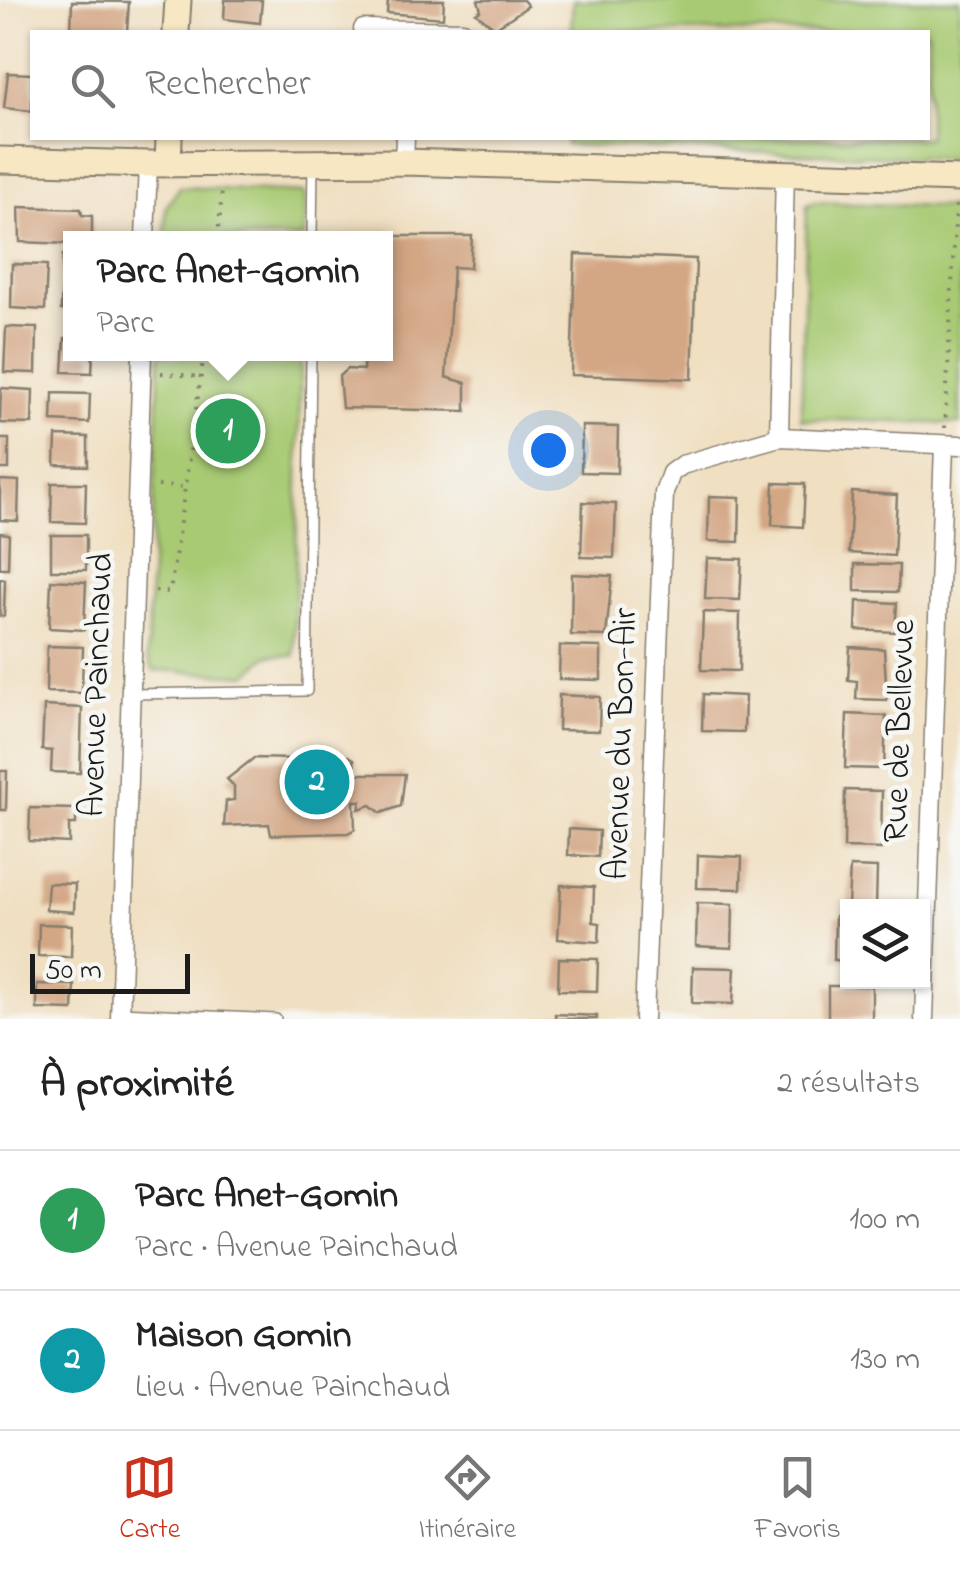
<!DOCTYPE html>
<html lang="fr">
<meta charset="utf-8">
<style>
:root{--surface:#fff;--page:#f2f2f2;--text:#222;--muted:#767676;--line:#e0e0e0;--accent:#c8321e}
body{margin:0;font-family:"Indie Flower",sans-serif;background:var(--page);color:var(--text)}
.controls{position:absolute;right:30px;bottom:30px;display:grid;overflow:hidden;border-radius:0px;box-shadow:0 2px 8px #0004}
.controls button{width:90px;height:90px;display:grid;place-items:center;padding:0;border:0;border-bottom:2px solid var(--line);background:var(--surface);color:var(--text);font:50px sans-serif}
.scale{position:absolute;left:30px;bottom:25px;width:160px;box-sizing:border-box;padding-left:10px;border:5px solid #1c1c1c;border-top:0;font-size:28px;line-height:35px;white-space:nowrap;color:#1c1c1c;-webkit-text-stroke:8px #f6f6f2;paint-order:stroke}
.you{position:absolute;left:548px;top:450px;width:35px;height:35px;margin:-25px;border:8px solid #fff;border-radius:50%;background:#1a73e8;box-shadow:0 0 0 15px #1a73e833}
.badge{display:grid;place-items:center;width:65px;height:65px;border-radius:50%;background:var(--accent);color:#fff;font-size:32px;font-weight:700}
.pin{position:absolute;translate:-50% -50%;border:5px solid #fff;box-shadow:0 2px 10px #0006}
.popup{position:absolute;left:63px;top:231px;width:330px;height:130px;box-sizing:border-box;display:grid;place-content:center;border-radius:0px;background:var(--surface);filter:drop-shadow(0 2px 8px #0005);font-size:32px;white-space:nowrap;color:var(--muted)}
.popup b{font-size:38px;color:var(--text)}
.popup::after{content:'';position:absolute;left:50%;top:100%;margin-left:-20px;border:20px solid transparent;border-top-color:var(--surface)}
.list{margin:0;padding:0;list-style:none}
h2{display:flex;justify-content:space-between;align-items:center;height:130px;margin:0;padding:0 40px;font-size:42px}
h2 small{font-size:32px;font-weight:400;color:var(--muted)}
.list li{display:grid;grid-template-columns:65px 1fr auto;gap:30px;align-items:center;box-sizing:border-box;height:140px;padding:0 40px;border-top:2px solid var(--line)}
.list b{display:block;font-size:38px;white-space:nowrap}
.list p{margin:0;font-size:32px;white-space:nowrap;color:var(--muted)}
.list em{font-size:32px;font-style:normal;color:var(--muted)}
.icon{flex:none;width:55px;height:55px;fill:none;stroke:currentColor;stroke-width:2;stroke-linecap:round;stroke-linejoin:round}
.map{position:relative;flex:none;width:960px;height:1019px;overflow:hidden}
.search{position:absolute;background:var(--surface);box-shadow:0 2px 8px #0004;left:30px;right:30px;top:30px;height:110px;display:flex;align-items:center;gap:25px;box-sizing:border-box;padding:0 35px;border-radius:0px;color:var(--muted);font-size:38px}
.sheet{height:410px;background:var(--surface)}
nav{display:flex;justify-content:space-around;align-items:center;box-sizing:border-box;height:140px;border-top:2px solid var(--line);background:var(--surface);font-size:28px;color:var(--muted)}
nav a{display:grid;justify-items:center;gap:5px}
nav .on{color:var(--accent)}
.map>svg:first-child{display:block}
.green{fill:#a8ca73;stroke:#627348;stroke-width:2.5}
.building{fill:#d3a684}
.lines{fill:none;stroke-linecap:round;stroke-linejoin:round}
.lane-casing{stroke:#867e6e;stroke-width:12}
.street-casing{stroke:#867e6e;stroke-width:21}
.secondary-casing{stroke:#867e6e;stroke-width:29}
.path{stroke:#867e6e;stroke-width:4;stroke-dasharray:2.5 8;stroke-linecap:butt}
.lane{stroke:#fff;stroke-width:9}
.street{stroke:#fff;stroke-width:18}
.secondary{stroke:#f7e8c3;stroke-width:25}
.labels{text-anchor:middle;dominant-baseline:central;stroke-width:9;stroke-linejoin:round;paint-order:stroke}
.street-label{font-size:35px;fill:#1c1c1c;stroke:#f6f6f2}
</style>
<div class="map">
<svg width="960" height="1019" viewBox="0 0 960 1019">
<rect width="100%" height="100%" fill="#f6f6f2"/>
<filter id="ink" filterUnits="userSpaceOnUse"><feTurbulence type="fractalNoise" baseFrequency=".01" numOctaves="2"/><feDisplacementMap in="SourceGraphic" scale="20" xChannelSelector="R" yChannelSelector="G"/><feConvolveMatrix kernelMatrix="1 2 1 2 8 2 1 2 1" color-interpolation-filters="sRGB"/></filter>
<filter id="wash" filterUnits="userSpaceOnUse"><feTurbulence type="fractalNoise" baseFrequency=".0048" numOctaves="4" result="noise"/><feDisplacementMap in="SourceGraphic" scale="40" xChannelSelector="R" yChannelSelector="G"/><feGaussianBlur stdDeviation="2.25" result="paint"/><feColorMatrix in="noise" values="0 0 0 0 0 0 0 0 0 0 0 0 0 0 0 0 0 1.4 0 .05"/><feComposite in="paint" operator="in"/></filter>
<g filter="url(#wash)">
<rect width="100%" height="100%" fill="#f0dfc1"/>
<g class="green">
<path d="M573 0H960V159L566 145V138H928V32H571Z"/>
<path d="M180 187 305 193 304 238H165L166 207Z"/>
<path d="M815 202 960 208V424L801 419 807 205Z"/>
<path d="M160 354H301L294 656 268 655 247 675 153 670 147 657Z"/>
</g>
<g id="blocks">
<g class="building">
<path d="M225 0H262L260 23 224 19Z"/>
<path d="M388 0H444L443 18 387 13Z"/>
<path d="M478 0H523L528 6 495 28 476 13 481 10Z"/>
<path d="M72 1 129 2 127 32H71Z"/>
<path d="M8 73 32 74V111L4 108Z"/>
<path d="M19 207 81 209 82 215 92 216V238H70V244L20 242Z"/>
<path d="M386 236H472L470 268 453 267 446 377 466 383V411L342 408 339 376 347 369 363 370 364 354H386Z"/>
<path d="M575 254 696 259 692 379 571 375Z"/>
<path d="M63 255H70V311L61 310Z"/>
<path d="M12 264 47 265 45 310 11 308Z"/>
<path d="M6 327 37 328 36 373 4 372Z"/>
<path d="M65 338H70V354H93L92 373 63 372Z"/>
<path d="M1 388 33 390 32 424 0 423Z"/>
<path d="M53 393 90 394 89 423 52 421Z"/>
<path d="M582 426 618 427 617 473 581 472Z"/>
<path d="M56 436 88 437V466L55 465Z"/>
<rect x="0" y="439" width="9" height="30"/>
<path d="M0 480 19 481 18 521 0 520Z"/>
<path d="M52 483H86L85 523 51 522Z"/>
<path d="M774 483 805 484 803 527 772 525Z"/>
<path d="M852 492 897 495 894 556 849 553Z"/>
<path d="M709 496 740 497 739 542 708 541Z"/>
<path d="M583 502 616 504 614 558 581 557Z"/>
<path d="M0 533 9 534 8 568H0Z"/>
<rect x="51" y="535" width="35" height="35"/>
<path d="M707 558 742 559 740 600 705 599Z"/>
<path d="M855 564 899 565 898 592 855 591Z"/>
<path d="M572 574 612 576 606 636 571 635Z"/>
<path d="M0 579H5L4 616H0Z"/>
<path d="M51 580 86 582 84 630 49 628Z"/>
<path d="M857 601 897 603 895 632 856 630Z"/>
<path d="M703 612 740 613 739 671 701 670Z"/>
<path d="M47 646 83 647 82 693 46 692Z"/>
<path d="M560 646 601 647V680L559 679Z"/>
<path d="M850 647 884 649 887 700 856 699 857 681 848 680Z"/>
<path d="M703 694 745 696 744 732 702 731Z"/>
<path d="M559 695 600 697 599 731 558 730Z"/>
<path d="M44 706 82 708 80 773 51 772 52 751 42 750Z"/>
<path d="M847 714 886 716 884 769 845 768Z"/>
<path d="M348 756 354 759 355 774H405L401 806 381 813 371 805 359 809 361 801H354L355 829 348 833 271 835 269 824 224 826 226 801 234 800V786L227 779 254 758 334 760Z"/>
<path d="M0 771H7L6 810H0Z"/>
<path d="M845 790 882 791 881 849 844 848Z"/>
<path d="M30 808 76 809V824H69V843L29 841Z"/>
<path d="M569 829 599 831 598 857 568 855Z"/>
<path d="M698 855 742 857 741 889 697 888Z"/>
<path d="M850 867 877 868 876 906 848 905Z"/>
<path d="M48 883 75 884 74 912 46 910Z"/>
<path d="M561 885 594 887 593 922 600 923 599 942 558 939Z"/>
<path d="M697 903 733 904 732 948 696 946Z"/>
<path d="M835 916 848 917V961L834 960Z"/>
<path d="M39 924 72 925 71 957 38 956Z"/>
<path d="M559 958 598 959 597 991 558 990Z"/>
<path d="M693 967 735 968 733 1004 692 1003Z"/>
<path d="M37 984 74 985 73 1010 37 1009Z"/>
<rect x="828" y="986" width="44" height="33"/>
<path d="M555 1014 597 1016V1019H555Z"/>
</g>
</g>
</g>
<g filter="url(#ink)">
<use href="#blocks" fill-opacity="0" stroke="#867e6e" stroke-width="2.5"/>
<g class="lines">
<g class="lane-casing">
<g id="lane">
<path d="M312 238 313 164"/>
<path d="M132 694 307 691 311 354"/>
<path d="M120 1012 276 1019"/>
</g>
</g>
<g class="street-casing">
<g id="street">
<path d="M363 29 463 31"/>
<path d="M404 162 405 138"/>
<path d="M145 238 148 164"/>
<path d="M779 437 785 171"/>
<path d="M120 1019 142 354"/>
<path d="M644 1019 664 493 671 473 682 465 779 437 960 445"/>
<path d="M924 1019 944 445"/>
</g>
</g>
<g class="secondary-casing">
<g id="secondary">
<path d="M176 32 178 0"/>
<path d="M0 160 148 164 404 162 960 179"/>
<path d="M168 163 169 138"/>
</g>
</g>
<g class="path">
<path d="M218 238 222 190"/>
<path d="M161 373 201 377"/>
<path d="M945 428 956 203"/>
<path d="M158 486 183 487"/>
<path d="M155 591 170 592 204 354"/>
</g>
<use href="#lane" class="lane"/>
<use href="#street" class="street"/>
<use href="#secondary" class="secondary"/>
</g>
</g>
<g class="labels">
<g class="street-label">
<text transform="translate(98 685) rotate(-88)">Avenue Painchaud</text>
<text transform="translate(901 731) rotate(-88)">Rue de Bellevue</text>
<text transform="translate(622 744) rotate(-88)">Avenue du Bon-Air</text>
</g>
</g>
</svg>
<div class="controls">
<button><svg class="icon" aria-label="layers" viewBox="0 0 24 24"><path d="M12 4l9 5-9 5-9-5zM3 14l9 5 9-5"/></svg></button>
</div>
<div class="scale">50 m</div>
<div class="you"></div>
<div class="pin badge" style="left:228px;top:431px;background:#2e9e5b">1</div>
<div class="popup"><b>Parc Anet-Gomin</b>Parc</div>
<div class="pin badge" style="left:317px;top:782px;background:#0f9aa8">2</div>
<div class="search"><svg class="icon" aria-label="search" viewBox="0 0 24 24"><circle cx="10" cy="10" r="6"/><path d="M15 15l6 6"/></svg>Rechercher</div>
</div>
<section class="sheet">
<h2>À proximité<small>2 résultats</small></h2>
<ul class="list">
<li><span class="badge" style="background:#2e9e5b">1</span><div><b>Parc Anet-Gomin</b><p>Parc · Avenue Painchaud</p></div><em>100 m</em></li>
<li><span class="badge" style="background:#0f9aa8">2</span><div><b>Maison Gomin</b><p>Lieu · Avenue Painchaud</p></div><em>130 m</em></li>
</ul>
</section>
<nav>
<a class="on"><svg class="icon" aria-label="map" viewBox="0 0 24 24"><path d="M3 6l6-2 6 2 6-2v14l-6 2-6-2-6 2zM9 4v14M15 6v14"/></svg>Carte</a>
<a><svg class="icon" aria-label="directions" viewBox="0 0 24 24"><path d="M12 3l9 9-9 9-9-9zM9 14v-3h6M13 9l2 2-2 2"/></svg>Itinéraire</a>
<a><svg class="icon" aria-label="saved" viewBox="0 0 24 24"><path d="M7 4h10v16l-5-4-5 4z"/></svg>Favoris</a>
</nav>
